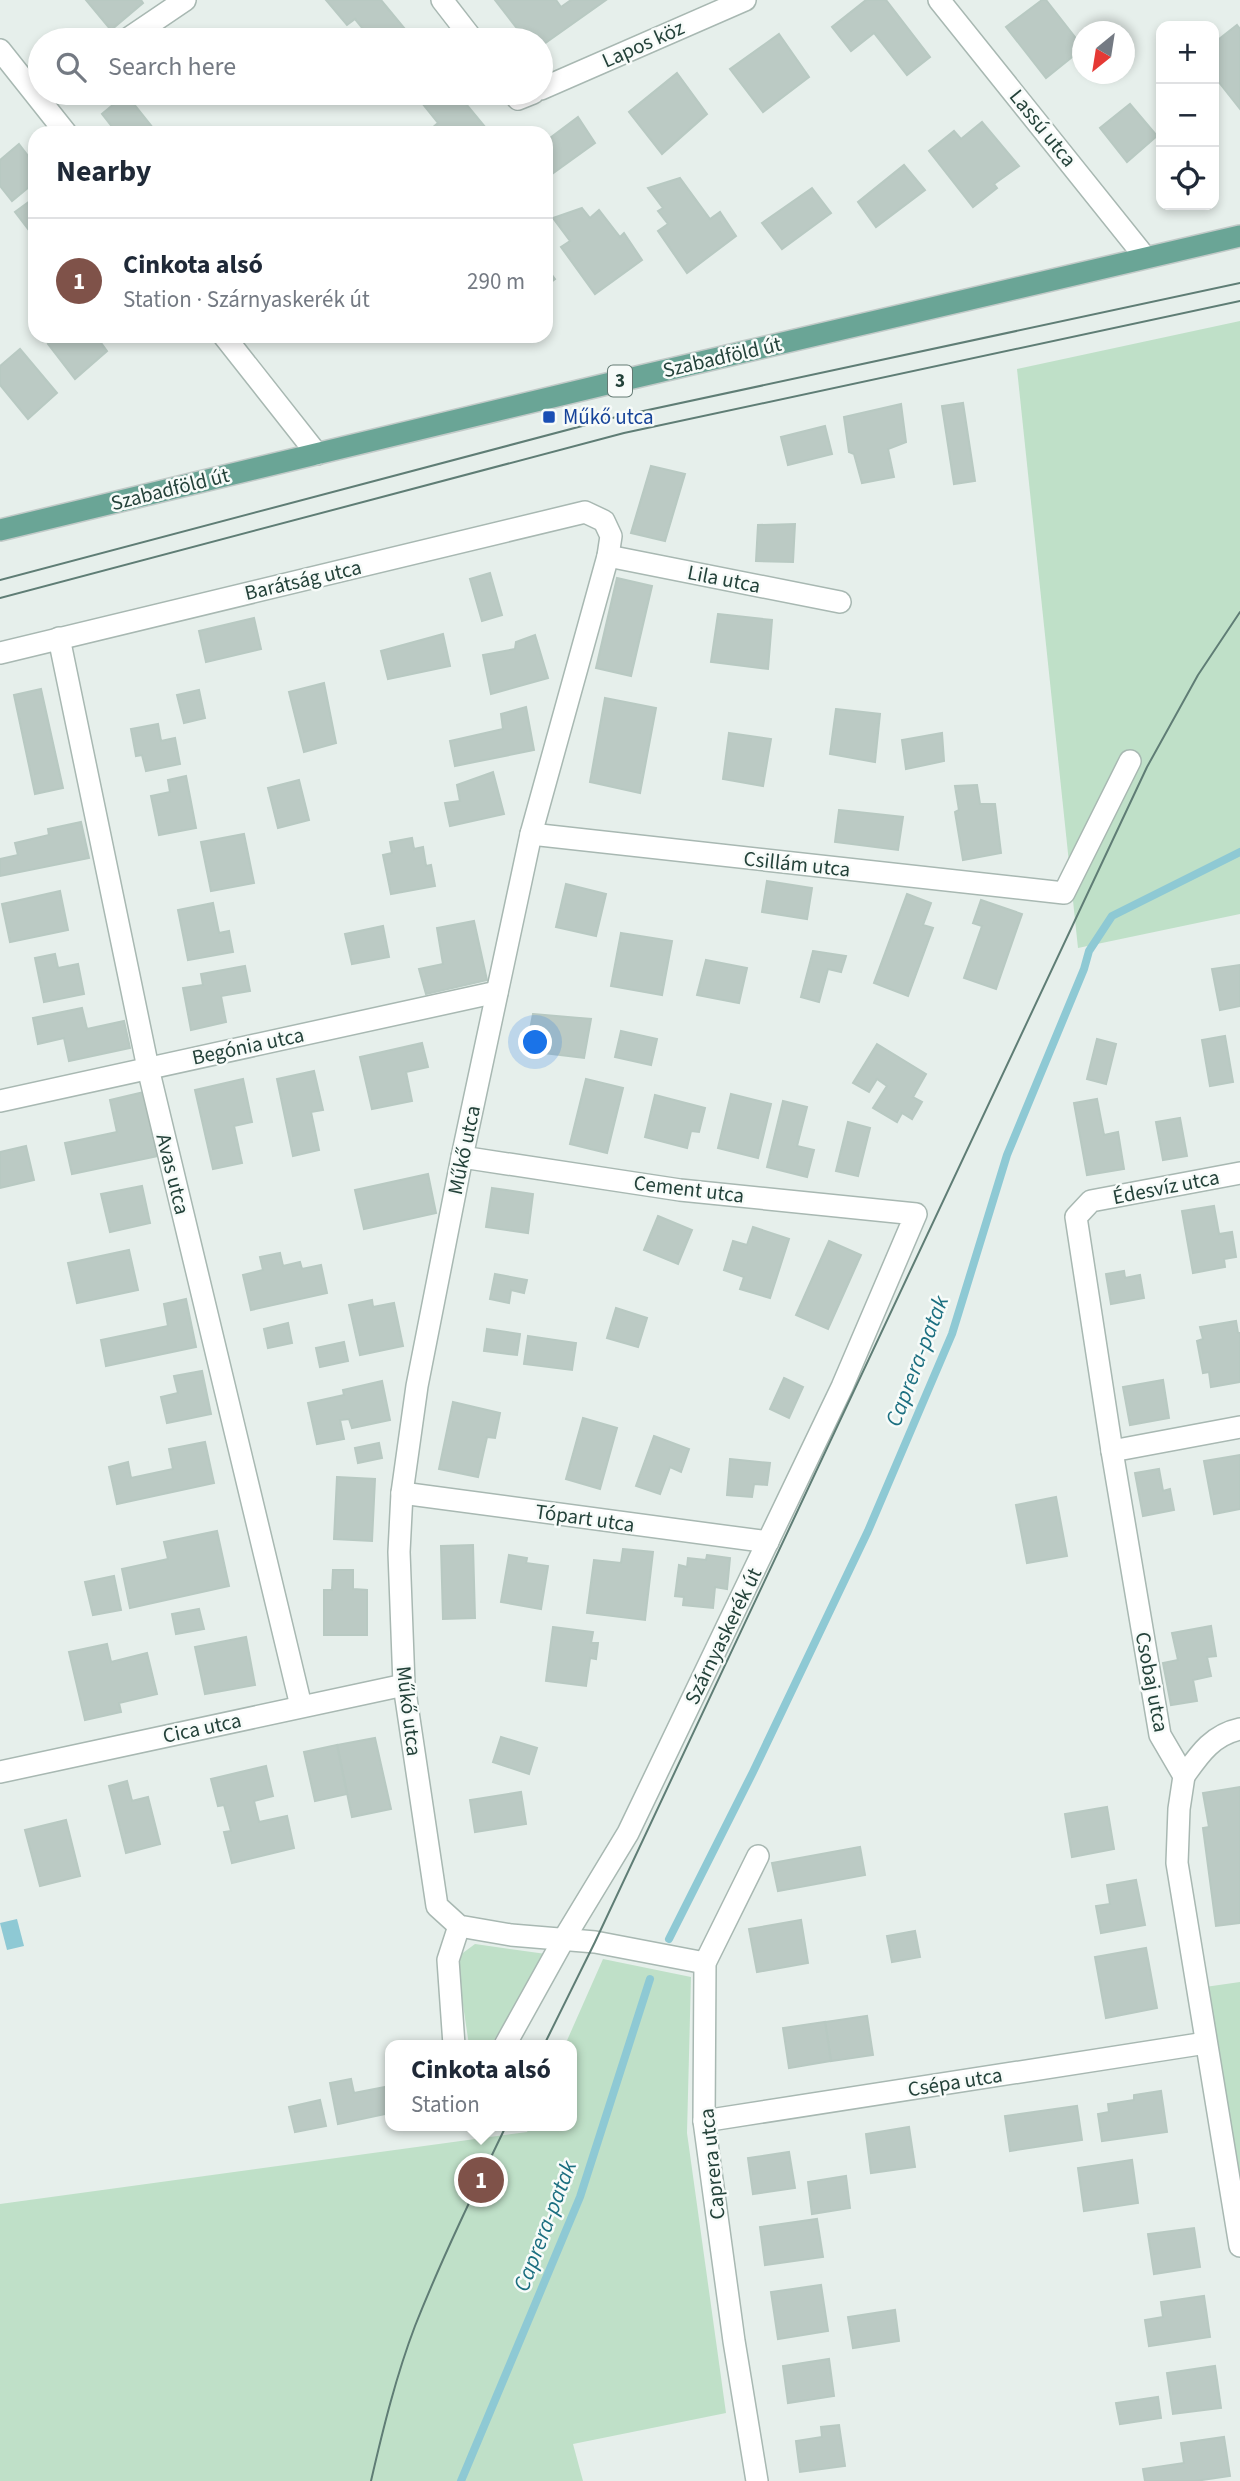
<!DOCTYPE html>
<meta charset="utf-8">
<style>
:root{--surface:#fff;--page:#f6f6f7;--text:#1f2937;--muted:#747a83;--line:#e0e1e3;--accent:#7f5249}
body{margin:0;font-family:"Source Sans 3",sans-serif;background:var(--page);color:var(--text)}
.controls{position:absolute;right:21px;top:21px;display:grid;overflow:hidden;border-radius:14px;box-shadow:0 4px 10px #0003}
.controls button{width:63px;height:63px;display:grid;place-items:center;padding:0;border:0;border-bottom:2px solid var(--line);background:var(--surface);color:var(--text);font:35px sans-serif}
.compass{position:absolute;left:1072px;top:21px;width:63px;height:63px;border-radius:50%;background:var(--surface);box-shadow:0 4px 10px #0003;rotate:210deg}
.you{position:absolute;left:536px;top:1043px;width:24px;height:24px;margin:-18px;border:5px solid #fff;border-radius:50%;background:#1a73e8;box-shadow:0 0 0 10px #1a73e833}
.badge{display:grid;place-items:center;width:46px;height:46px;border-radius:50%;background:var(--accent);color:#fff;font-size:23px;font-weight:700}
.pin{position:absolute;translate:-50% -50%;border:4px solid #fff;box-shadow:0 2px 7px #0006}
.popup{position:absolute;left:385px;top:2040px;width:192px;height:91px;box-sizing:border-box;display:grid;place-content:center;border-radius:14px;background:var(--surface);filter:drop-shadow(0 2px 5px #0005);font-size:23px;white-space:nowrap;color:var(--muted)}
.popup b{font-size:26px;color:var(--text)}
.popup::after{content:'';position:absolute;left:50%;top:100%;margin-left:-14px;border:14px solid transparent;border-top-color:var(--surface)}
.list{margin:0;padding:0;list-style:none}
h2{display:flex;justify-content:space-between;align-items:center;height:91px;margin:0;padding:0 28px;font-size:30px}
h2 small{font-size:23px;font-weight:400;color:var(--muted)}
.list li{display:grid;grid-template-columns:46px 1fr auto;gap:21px;align-items:center;box-sizing:border-box;height:126px;padding:0 28px;border-top:2px solid var(--line)}
.list b{display:block;font-size:26px;white-space:nowrap}
.list p{margin:0;font-size:23px;white-space:nowrap;color:var(--muted)}
.list em{font-size:23px;font-style:normal;color:var(--muted)}
.icon{flex:none;width:38px;height:38px;fill:none;stroke:currentColor;stroke-width:2;stroke-linecap:round;stroke-linejoin:round}
.map{position:relative;flex:none;width:1240px;height:2481px;overflow:hidden}
.search{position:absolute;background:var(--surface);box-shadow:0 4px 10px #0003;left:28px;top:28px;width:525px;height:77px;display:flex;align-items:center;gap:18px;box-sizing:border-box;padding:0 24px;border-radius:38px;color:var(--muted);font-size:26px}
.panel{position:absolute;background:var(--surface);box-shadow:0 4px 10px #0003;left:28px;top:126px;width:525px;height:217px;border-radius:21px}
.map>svg:first-child{display:block}
.green{fill:#bfe0c8}
.water{fill:#8ec9d4}
.lines{fill:none;stroke-linecap:round;stroke-linejoin:round}
.stream{stroke:#8ec9d4;stroke-width:8}
.building{fill:#bbcac4;stroke:#b8c9c2;stroke-width:2}
.minor-casing{stroke:#a8b8b2;stroke-width:24}
.major-casing{stroke:#c2cac8;stroke-width:24}
.minor{stroke:#fff;stroke-width:21}
.major{stroke:#6aa596;stroke-width:21}
.tram{stroke:#5f7d75;stroke-width:2}
.transit-dot{fill:#1a4fb4;stroke:#f7fbf9;stroke-width:2.5}
.labels{text-anchor:middle;dominant-baseline:central;stroke-width:5;stroke-linejoin:round;paint-order:stroke}
.shield{fill:#f7fbf9;stroke:#637a73;stroke-width:2}
.shield-label{font-size:19px;font-weight:bold;fill:#24423a}
.street-label{font-size:21px;fill:#24423a;stroke:#f7fbf9}
.transit-label{font-size:21px;fill:#164399;stroke:#f7fbf9;text-anchor:start}
.water-label{font-size:23px;font-style:italic;fill:#1c6f80;stroke:#f7fbf9}
</style>
<div class="map">
<svg width="1240" height="2481" viewBox="0 0 1240 2481">
<rect width="100%" height="100%" fill="#e6efeb"/>
<g class="green">
<path d="M1240 321V914L1078 948 1017 369Z"/>
<path d="M475 1944 546 1954 491 2045H469L456 1958Z"/>
<path d="M603 1959 691 1977 687 2133 726 2413 573 2444 583 2481H0V2204L527 2132 530 2126H572V2045H565Z"/>
<path d="M1240 1982V2257L1198 1988Z"/>
</g>
<path class="water" d="M17 1919 24 1946 7 1950 0 1923Z"/>
<g class="lines">
<g class="stream">
<path d="M669 1939 753 1772 868 1531 952 1334 1007 1155 1084 969 1089 951 1112 916 1240 852"/>
<path d="M461 2481 580 2197 650 1979"/>
</g>
</g>
<g class="building">
<path d="M86 0H141L143 3 111 30Z"/>
<path d="M326 0H381L414 40H372L355 19 347 25Z"/>
<path d="M495 0H556L561 7 571 0H606L541 46V40H526Z"/>
<path d="M866 0H886L930 57 907 75 874 33 851 51 832 27Z"/>
<path d="M1042 0H1046L1082 46V49L1046 78 1006 27Z"/>
<path d="M1237 25 1240 29V109L1214 76V43Z"/>
<path d="M779 34 809 77 763 112 730 69Z"/>
<path d="M677 73 707 114 662 154 629 112Z"/>
<path d="M414 93H457L485 127 478 133H426L438 123Z"/>
<path d="M126 94 157 133H117L102 114Z"/>
<path d="M1130 104 1157 136 1127 162 1100 128Z"/>
<path d="M578 117 595 143 549 176 546 172V141Z"/>
<path d="M982 122 1019 166 994 184 997 188 973 207 929 151 954 131 961 139Z"/>
<path d="M19 144 35 165V182L12 201 0 186V160Z"/>
<path d="M904 165 925 190 876 227 858 202Z"/>
<path d="M680 178 710 219 720 212 736 236 687 273 658 231 668 224 658 211 663 208 648 188Z"/>
<path d="M812 188 831 213 782 249 762 223Z"/>
<path d="M34 198 35 199V238L15 212Z"/>
<path d="M582 208 590 218 599 210 620 237 624 233 642 260 595 294 561 247 570 241 553 218Z"/>
<path d="M546 267 555 279 546 286Z"/>
<path d="M58 336H96L107 351 75 379 48 344Z"/>
<path d="M20 349 57 393 28 419 0 385V366Z"/>
<path d="M963 403 975 481 954 484 942 406Z"/>
<path d="M901 404 906 442 888 449 894 477 862 483 854 454 849 452 844 417Z"/>
<path d="M825 426 832 454 788 465 781 437Z"/>
<path d="M651 466 685 474 665 541 631 533Z"/>
<path d="M795 524 793 562 756 561 758 525Z"/>
<path d="M490 573 502 615 482 621 470 579Z"/>
<path d="M617 578 652 586 631 676 596 668Z"/>
<path d="M718 614 772 620 768 669 711 662Z"/>
<path d="M254 618 261 649 206 662 199 631Z"/>
<path d="M443 634 450 666 388 679 381 651Z"/>
<path d="M535 635 548 678 491 694 483 655 515 649 516 642Z"/>
<path d="M324 683 336 743 304 752 289 692Z"/>
<path d="M41 689 63 788 35 794 14 695Z"/>
<path d="M199 690 205 718 184 723 177 695Z"/>
<path d="M605 698 656 708 640 793 590 782Z"/>
<path d="M526 707 534 750 455 766 450 741 503 729 501 714Z"/>
<path d="M836 709 880 714 875 762 830 754Z"/>
<path d="M158 724 161 741 175 738 180 764 146 771 142 755 136 756 131 729Z"/>
<path d="M729 733 771 739 763 786 723 779Z"/>
<path d="M942 733 944 761 906 769 902 740Z"/>
<path d="M493 772 504 814 450 826 445 803 460 801 457 785Z"/>
<path d="M186 776 196 828 159 835 151 796 170 792 168 780Z"/>
<path d="M299 780 309 820 278 828 268 788Z"/>
<path d="M977 785 980 804H995L1001 853 963 860 955 812 959 810 955 786Z"/>
<path d="M839 810 903 817 898 850 835 842Z"/>
<path d="M81 822 89 858 0 876V859L18 855 15 843 49 835 48 829Z"/>
<path d="M244 834 254 883 211 891 201 842Z"/>
<path d="M412 838 414 849 423 847 426 866 431 865 435 886 391 894 383 855 392 853 390 842Z"/>
<path d="M767 881 812 888 807 919 762 912Z"/>
<path d="M566 884 606 894 596 936 556 927Z"/>
<path d="M60 891 68 930 10 942 2 904Z"/>
<path d="M907 894 931 903 923 925 933 928 908 996 874 983Z"/>
<path d="M981 900 1022 914 996 989 964 978 982 926 973 923Z"/>
<path d="M213 903 219 933 229 931 233 952 188 960 178 910Z"/>
<path d="M474 921 487 980 426 994 419 969 443 964 437 928Z"/>
<path d="M383 926 389 957 352 964 345 934Z"/>
<path d="M621 933 672 941 662 995 611 986Z"/>
<path d="M813 951 846 956 841 972 828 969 819 1002 801 997Z"/>
<path d="M55 954 58 968 78 964 84 994 44 1002 35 958Z"/>
<path d="M706 960 747 968 739 1003 697 995Z"/>
<path d="M1240 965V1006L1220 1010 1212 969Z"/>
<path d="M245 966 250 991 221 996 226 1022 191 1030 183 988 203 985 201 974Z"/>
<path d="M82 1008 87 1029 124 1021 130 1048 69 1061 64 1038 38 1044 33 1018Z"/>
<path d="M533 1014 591 1019 584 1058 526 1051Z"/>
<path d="M621 1031 657 1039 651 1065 615 1057Z"/>
<path d="M1225 1036 1233 1082 1210 1086 1202 1040Z"/>
<path d="M1097 1039 1116 1044 1106 1084 1087 1079Z"/>
<path d="M422 1043 428 1067 406 1072 412 1101 372 1109 360 1057Z"/>
<path d="M877 1044 926 1074 913 1097 922 1102 912 1119 902 1113 897 1122 873 1108 887 1086 877 1079 869 1092 853 1083Z"/>
<path d="M314 1071 323 1110 311 1112 319 1150 293 1156 277 1079Z"/>
<path d="M243 1079 252 1122 234 1126 242 1163 213 1169 195 1090Z"/>
<path d="M586 1079 623 1088 607 1153 570 1144Z"/>
<path d="M144 1092 158 1156 72 1174 65 1143 117 1132 110 1100Z"/>
<path d="M731 1094 771 1104 758 1158 718 1148Z"/>
<path d="M655 1095 705 1108 699 1132 691 1131 687 1148 645 1137Z"/>
<path d="M1097 1099 1104 1135 1118 1132 1124 1169 1087 1175 1074 1103Z"/>
<path d="M783 1101 807 1107 797 1146 814 1150 807 1177 767 1167Z"/>
<path d="M1180 1118 1187 1156 1163 1160 1156 1122Z"/>
<path d="M848 1122 870 1128 858 1176 836 1171Z"/>
<path d="M26 1146 34 1180 0 1188V1152Z"/>
<path d="M428 1174 436 1213 364 1229 355 1190Z"/>
<path d="M142 1186 150 1223 110 1232 101 1194Z"/>
<path d="M492 1188 533 1194 528 1233 486 1227Z"/>
<path d="M1214 1206 1219 1234 1232 1232 1236 1257 1224 1259 1225 1267 1193 1273 1182 1211Z"/>
<path d="M658 1216 692 1230 678 1264 644 1250Z"/>
<path d="M753 1227 789 1239 770 1298 740 1289 744 1277 724 1270 733 1241 747 1245Z"/>
<path d="M829 1241 861 1255 828 1329 796 1315Z"/>
<path d="M129 1250 138 1290 77 1303 68 1263Z"/>
<path d="M280 1253 283 1266 300 1262 302 1269 321 1265 327 1293 251 1310 243 1275 263 1270 260 1257Z"/>
<path d="M1124 1271 1125 1278 1140 1275 1144 1298 1111 1304 1106 1274Z"/>
<path d="M495 1274 527 1280 524 1293 511 1290 509 1303 490 1299Z"/>
<path d="M186 1299 196 1347 106 1366 101 1340 168 1326 164 1304Z"/>
<path d="M372 1300 373 1307 394 1303 403 1346 360 1355 349 1305Z"/>
<path d="M616 1308 647 1318 638 1347 607 1338Z"/>
<path d="M1236 1321 1238 1333H1240V1382L1211 1387 1209 1372 1203 1373 1197 1341 1203 1339 1200 1327Z"/>
<path d="M288 1323 292 1343 268 1348 264 1329Z"/>
<path d="M487 1329 520 1334 517 1355 484 1351Z"/>
<path d="M528 1336 576 1343 572 1370 524 1364Z"/>
<path d="M344 1342 348 1361 320 1367 316 1348Z"/>
<path d="M202 1371 211 1414 167 1423 161 1397 178 1393 174 1376Z"/>
<path d="M784 1378 803 1387 789 1418 770 1409Z"/>
<path d="M1163 1380 1169 1418 1130 1425 1123 1387Z"/>
<path d="M382 1381 390 1420 352 1428 349 1419 340 1420 344 1439 317 1444 308 1403 344 1395 343 1390Z"/>
<path d="M453 1402 500 1413 495 1438 487 1437 478 1477 439 1469Z"/>
<path d="M583 1418 617 1428 600 1489 566 1479Z"/>
<path d="M654 1436 689 1449 681 1472 670 1467 660 1494 636 1486Z"/>
<path d="M205 1442 214 1483 117 1504 109 1467 128 1462 131 1478 173 1469 169 1449Z"/>
<path d="M379 1443 382 1458 358 1463 355 1448Z"/>
<path d="M1240 1455V1509L1214 1514 1204 1461Z"/>
<path d="M730 1459 770 1463 767 1485 754 1484 752 1497 727 1495Z"/>
<path d="M1159 1469 1163 1491 1170 1489 1174 1510 1143 1516 1135 1473Z"/>
<path d="M337 1477 375 1479 372 1541 334 1539Z"/>
<path d="M1056 1497 1067 1556 1027 1563 1016 1505Z"/>
<path d="M217 1531 229 1586 130 1608 122 1569 168 1559 164 1542Z"/>
<path d="M473 1545 475 1618 443 1619 441 1546Z"/>
<path d="M623 1549 653 1552 645 1620 587 1613 594 1560 621 1563Z"/>
<path d="M509 1555 527 1558 526 1563 548 1566 541 1609 501 1602Z"/>
<path d="M707 1555 730 1558 727 1589 715 1587 713 1608 683 1605 684 1597 675 1596 679 1565 687 1567 688 1558 706 1560Z"/>
<path d="M333 1570H353V1589L367 1590V1635H324V1590H332Z"/>
<path d="M114 1576 121 1610 93 1615 85 1582Z"/>
<path d="M199 1609 204 1629 176 1634 172 1614Z"/>
<path d="M1211 1626 1216 1656 1207 1657 1211 1676 1193 1680 1197 1701 1171 1705 1163 1663 1178 1660 1172 1633Z"/>
<path d="M553 1627 593 1632 591 1643H598L596 1659 590 1658 586 1686 546 1681Z"/>
<path d="M246 1637 255 1685 205 1694 195 1647Z"/>
<path d="M107 1644 111 1662 147 1653 157 1694 119 1703 121 1712 85 1720 69 1652Z"/>
<path d="M501 1737 537 1748 529 1774 493 1762Z"/>
<path d="M375 1738 391 1809 352 1817 337 1745Z"/>
<path d="M337 1745 347 1794 315 1801 304 1752Z"/>
<path d="M266 1766 273 1796 254 1801 259 1822 287 1816 294 1848 232 1863 224 1832 231 1831 224 1805 218 1806 211 1779Z"/>
<path d="M127 1781 132 1801 148 1797 160 1844 126 1853 109 1786Z"/>
<path d="M1240 1787V1923L1216 1926 1203 1828 1209 1827 1203 1793Z"/>
<path d="M521 1792 526 1824 475 1832 470 1800Z"/>
<path d="M1107 1807 1114 1849 1072 1857 1065 1814Z"/>
<path d="M66 1820 80 1876 40 1886 25 1830Z"/>
<path d="M860 1847 865 1875 778 1891 772 1863Z"/>
<path d="M1136 1880 1145 1925 1101 1933 1096 1906 1110 1904 1107 1885Z"/>
<path d="M801 1920 808 1963 757 1972 749 1929Z"/>
<path d="M915 1931 920 1957 892 1962 887 1936Z"/>
<path d="M1146 1948 1157 2008 1106 2018 1095 1957Z"/>
<path d="M867 2016 873 2055 831 2061 825 2022Z"/>
<path d="M825 2022 831 2061 789 2068 783 2028Z"/>
<path d="M351 2079 354 2093 390 2086V2113L338 2124 330 2083Z"/>
<path d="M1161 2091 1167 2132 1102 2141 1098 2114 1109 2112 1108 2104 1134 2100V2095Z"/>
<path d="M320 2100 326 2126 295 2132 289 2107Z"/>
<path d="M1077 2106 1082 2140 1010 2151 1005 2116Z"/>
<path d="M909 2127 915 2167 871 2173 866 2134Z"/>
<path d="M789 2152 795 2188 753 2194 748 2158Z"/>
<path d="M1132 2160 1138 2203 1084 2211 1078 2168Z"/>
<path d="M846 2176 850 2208 812 2214 808 2182Z"/>
<path d="M817 2219 823 2257 765 2265 760 2227Z"/>
<path d="M1194 2228 1200 2267 1154 2274 1148 2234Z"/>
<path d="M821 2285 828 2331 778 2339 771 2292Z"/>
<path d="M1204 2296 1210 2337 1149 2346 1145 2320 1163 2317 1161 2302Z"/>
<path d="M895 2310 899 2341 853 2348 848 2317Z"/>
<path d="M829 2359 834 2396 788 2403 783 2366Z"/>
<path d="M1215 2366 1221 2408 1173 2414 1167 2373Z"/>
<path d="M1158 2397 1161 2418 1120 2424 1116 2403Z"/>
<path d="M839 2425 845 2466 800 2472 796 2441 822 2437 821 2427Z"/>
<path d="M1224 2437 1230 2476 1195 2481H1145L1143 2469 1184 2463 1181 2443Z"/>
</g>
<g class="lines">
<g class="minor-casing">
<g id="minor">
<path d="M442 0 473 40"/>
<path d="M939 0 1145 257"/>
<path d="M126 40 185 0"/>
<path d="M0 50 66 133"/>
<path d="M541 89 745 0"/>
<path d="M513 93 518 99 533 93"/>
<path d="M224 336 317 454"/>
<path d="M608 556 840 602"/>
<path d="M59 638 148 1068 301 1706"/>
<path d="M0 653 585 512 604 521 611 536 608 556 531 834 462 1157 417 1386 402 1493 399 1552 404 1685 437 1906 459 1926 511 1935 595 1942 705 1963"/>
<path d="M531 834 1064 893 1130 761"/>
<path d="M0 1101 497 992"/>
<path d="M462 1157 680 1190 916 1214 842 1387 628 1833 565 1937 505 2045"/>
<path d="M1240 1173 1091 1201 1076 1217 1112 1451 1160 1735 1184 1776 1179 1809 1177 1863 1240 2246"/>
<path d="M1112 1451 1240 1427"/>
<path d="M402 1493 768 1542"/>
<path d="M0 1772 404 1685"/>
<path d="M1184 1776C1199 1755 1212 1735 1240 1729"/>
<path d="M454 2045 448 1960 459 1926"/>
<path d="M704 2121 1206 2043"/>
<path d="M757 2481 734 2341 704 2121 705 1963 758 1856"/>
</g>
</g>
<g class="major-casing">
<path id="major" d="M0 530 611 383 1240 236"/>
</g>
<use href="#minor" class="minor"/>
<use href="#major" class="major"/>
<g class="tram">
<path d="M0 580 620 416 1240 283"/>
<path d="M0 598 624 433 1240 301"/>
<path d="M544 2045 595 1942 1147 767 1198 675 1240 612"/>
<path d="M371 2481C383 2429 396 2376 415 2326 442 2258 474 2192 506 2126"/>
</g>
</g>
<rect class="transit-dot" x="542" y="410" width="14" height="14" rx="3.5"/>
<g class="labels">
<rect class="shield" x="608" y="365.5" width="24" height="31" rx="5"/>
<g class="shield-label">
<text x="620" y="381">3</text>
</g>
<g class="street-label">
<text transform="translate(643 44) rotate(-24)">Lapos köz</text>
<text transform="translate(1043 128) rotate(51)">Lassú utca</text>
<text transform="translate(722 357) rotate(-13)">Szabadföld út</text>
<text transform="translate(170 489) rotate(-14)">Szabadföld út</text>
<text transform="translate(724 579) rotate(11)">Lila utca</text>
<text transform="translate(303 580) rotate(-13)">Barátság utca</text>
<text transform="translate(797 864) rotate(6)">Csillám utca</text>
<text transform="translate(248 1046) rotate(-12)">Begónia utca</text>
<text transform="translate(464 1150) rotate(-78)">Műkő utca</text>
<text transform="translate(173 1174) rotate(76)">Avas utca</text>
<text transform="translate(1166 1187) rotate(-11)">Édesvíz utca</text>
<text transform="translate(689 1189) rotate(7)">Cement utca</text>
<text transform="translate(585 1518) rotate(8)">Tópart utca</text>
<text transform="translate(723 1636) rotate(-64)">Szárnyaskerék út</text>
<text transform="translate(1152 1682) rotate(79)">Csobaj utca</text>
<text transform="translate(409 1711) rotate(83)">Műkő utca</text>
<text transform="translate(202 1728) rotate(-12)">Cica utca</text>
<text transform="translate(955 2082) rotate(-9)">Csépa utca</text>
<text transform="translate(712 2164) rotate(-96)">Caprera utca</text>
</g>
<g class="transit-label">
<text x="563" y="417">Műkő utca</text>
</g>
<g class="water-label">
<text transform="translate(917 1361) rotate(-69)">Caprera-patak</text>
<text transform="translate(545 2226) rotate(-69)">Caprera-patak</text>
</g>
</g>
</svg>
<div class="controls">
<button>+</button>
<button>−</button>
<button><svg class="icon" aria-label="locate" viewBox="0 0 24 24"><circle cx="12" cy="12" r="6"/><path d="M12 2v4M12 18v4M2 12h4M18 12h4"/></svg></button>
</div>
<svg class="compass" viewBox="-18 -18 36 36"><path d="M0-13l5 13h-10z" fill="#e53935"/><path d="M0 13l5-13h-10z" fill="#747a83"/></svg>
<div class="you"></div>
<div class="pin badge" style="left:481px;top:2180px">1</div>
<div class="popup"><b>Cinkota alsó</b>Station</div>
<div class="search"><svg class="icon" aria-label="search" viewBox="0 0 24 24"><circle cx="10" cy="10" r="6"/><path d="M15 15l6 6"/></svg>Search here</div>
<section class="panel">
<h2>Nearby<small></small></h2>
<ul class="list">
<li><span class="badge">1</span><div><b>Cinkota alsó</b><p>Station · Szárnyaskerék út</p></div><em>290 m</em></li>
</ul>
</section>
</div>
